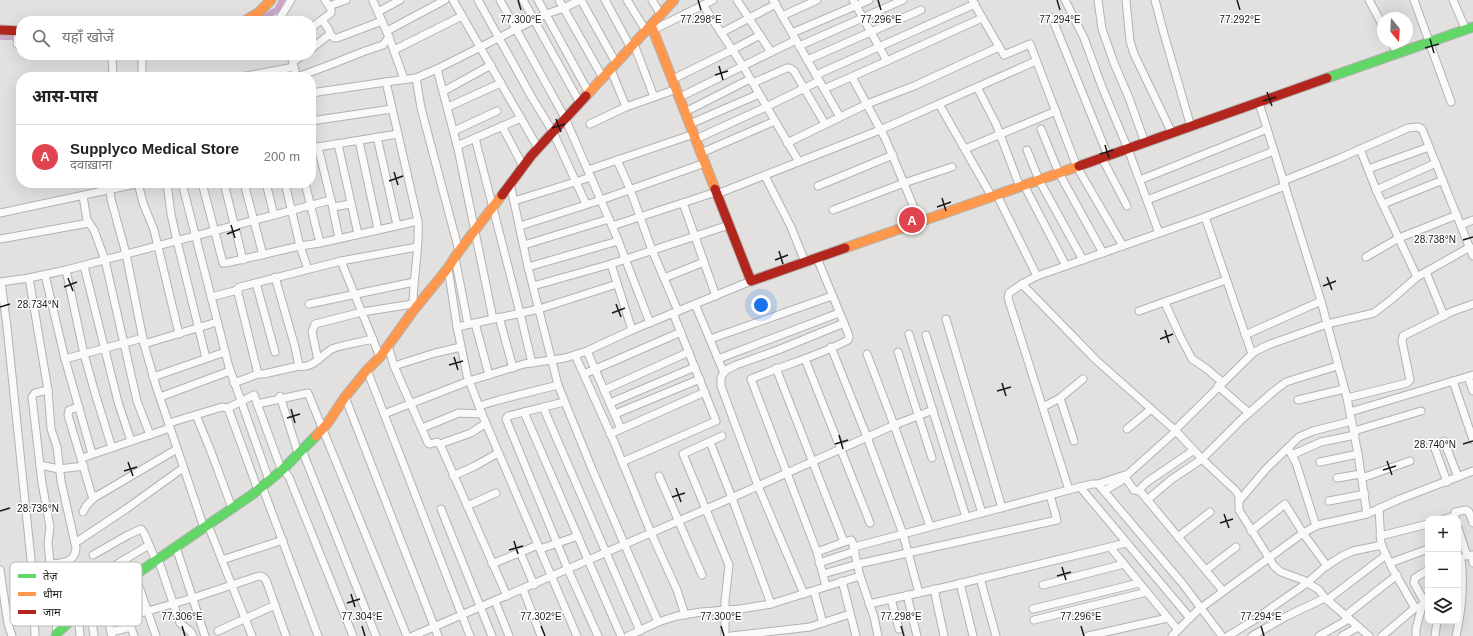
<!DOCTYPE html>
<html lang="hi">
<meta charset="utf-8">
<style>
:root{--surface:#fff;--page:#f6f6f6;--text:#222;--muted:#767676;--line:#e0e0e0;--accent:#5f5f5d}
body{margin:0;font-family:Helvetica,"Noto Sans Devanagari",sans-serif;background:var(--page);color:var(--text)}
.controls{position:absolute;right:12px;bottom:12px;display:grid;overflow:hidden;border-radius:8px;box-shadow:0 4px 16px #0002}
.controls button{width:36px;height:36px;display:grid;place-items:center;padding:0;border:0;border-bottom:1px solid var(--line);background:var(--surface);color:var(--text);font:20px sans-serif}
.compass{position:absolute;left:1377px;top:12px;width:36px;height:36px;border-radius:50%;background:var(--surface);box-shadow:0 4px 16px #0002;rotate:162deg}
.you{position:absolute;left:761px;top:305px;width:14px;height:14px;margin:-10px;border:3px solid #fff;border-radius:50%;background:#1a73e8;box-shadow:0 0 0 6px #1a73e833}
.badge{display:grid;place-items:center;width:26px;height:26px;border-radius:50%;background:var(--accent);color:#fff;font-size:13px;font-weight:700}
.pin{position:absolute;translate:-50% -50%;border:2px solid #fff;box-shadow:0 1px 4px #0006}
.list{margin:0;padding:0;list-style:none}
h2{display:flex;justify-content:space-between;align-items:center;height:52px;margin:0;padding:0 16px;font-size:17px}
h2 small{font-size:13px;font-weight:400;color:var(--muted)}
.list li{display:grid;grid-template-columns:26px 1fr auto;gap:12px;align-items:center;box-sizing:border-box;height:64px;padding:0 16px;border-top:1px solid var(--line)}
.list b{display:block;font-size:15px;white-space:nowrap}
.list p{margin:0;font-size:13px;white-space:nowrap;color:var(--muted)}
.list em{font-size:13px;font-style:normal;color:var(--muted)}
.icon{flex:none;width:22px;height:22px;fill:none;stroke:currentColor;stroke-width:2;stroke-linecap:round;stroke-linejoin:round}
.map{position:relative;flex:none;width:1473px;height:636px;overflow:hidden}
.search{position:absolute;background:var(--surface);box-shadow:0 4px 16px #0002;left:16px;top:16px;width:300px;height:44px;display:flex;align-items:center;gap:10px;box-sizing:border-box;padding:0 14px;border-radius:16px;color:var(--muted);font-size:15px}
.panel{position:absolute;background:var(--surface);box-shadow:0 4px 16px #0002;left:16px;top:72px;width:300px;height:116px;border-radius:16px}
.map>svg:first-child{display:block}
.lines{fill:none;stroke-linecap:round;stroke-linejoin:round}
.canal{stroke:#caa6c8;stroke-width:6}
.street-casing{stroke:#b2b2b0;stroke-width:9}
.fast-casing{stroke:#b2b2b0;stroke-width:11}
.slow-casing{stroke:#b2b2b0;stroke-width:11}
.jam-casing{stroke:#b2b2b0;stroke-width:11}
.street{stroke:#fbfafa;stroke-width:7}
.fast{stroke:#63d668;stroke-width:9}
.slow{stroke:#ff974d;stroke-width:9}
.jam{stroke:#b3261e;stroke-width:9}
.ticks{fill:none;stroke:#191917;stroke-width:1.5}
.key{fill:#fff;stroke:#babab9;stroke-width:1}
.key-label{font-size:11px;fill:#191917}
.ticks-label{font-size:10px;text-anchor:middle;fill:#191917;stroke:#fff;stroke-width:3;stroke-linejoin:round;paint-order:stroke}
</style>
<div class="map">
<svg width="1473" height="636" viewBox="0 0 1473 636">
<rect width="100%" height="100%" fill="#e2e1df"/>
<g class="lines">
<g class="canal">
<path d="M257 21 277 10 282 0"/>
<path d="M0 37H21"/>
</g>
<g class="street-casing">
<g id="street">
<path d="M453 0 538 148"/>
<path d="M478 0 531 96 553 132 586 204"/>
<path d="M500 0 565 118 616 235 650 323"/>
<path d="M523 0 580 103"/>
<path d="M538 0 589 93"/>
<path d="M559 0 603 78"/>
<path d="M581 0 616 63"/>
<path d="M605 0 631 48"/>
<path d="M627 0 646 31"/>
<path d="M652 0 661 15"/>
<path d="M737 0 771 52"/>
<path d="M773 0 840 117"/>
<path d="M972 0 1004 55 1030 44 1077 167 1123 246"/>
<path d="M1065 0 1084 38 1102 87 1128 149 1159 233"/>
<path d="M1098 0 1102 29 1114 63 1129 98 1145 143"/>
<path d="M1126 0 1130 41 1134 54 1172 133"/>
<path d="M1155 0 1164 34 1191 127"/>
<path d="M1369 0 1383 26"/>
<path d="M1414 0 1451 102"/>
<path d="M1453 0 1466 30"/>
<path d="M373 1 389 37 404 79"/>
<path d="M703 5 743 66 799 162"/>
<path d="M329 6 346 0"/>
<path d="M378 12 400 0"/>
<path d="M782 16 817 0"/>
<path d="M1052 18 1108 156"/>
<path d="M278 21 291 0"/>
<path d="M311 28 331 13V9L325 0"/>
<path d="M653 30 713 0"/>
<path d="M18 31 17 44 21 46"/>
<path d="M387 31 445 0"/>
<path d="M721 33 776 4"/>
<path d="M792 33 869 0"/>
<path d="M330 34 334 38H337L382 21"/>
<path d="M1391 42 1398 54"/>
<path d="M634 44 654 97"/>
<path d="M799 46 903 0"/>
<path d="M311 49 330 34 329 30 322 20"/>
<path d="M394 50 462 16"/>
<path d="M112 55 113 77"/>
<path d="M142 55V77"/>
<path d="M291 55 295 71"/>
<path d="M807 60 921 10"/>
<path d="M887 61 982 18"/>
<path d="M293 62 303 55"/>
<path d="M437 69 546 14 564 8 580 0"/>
<path d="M611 70 626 107"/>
<path d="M816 75 975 4"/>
<path d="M241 77 294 67"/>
<path d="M297 77 327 66 365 51 383 45 389 37"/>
<path d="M852 77 885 138 920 222"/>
<path d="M416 78 421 108 459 251"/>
<path d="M673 79 732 50 760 35"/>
<path d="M386 82 416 78 437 69 458 149 493 319"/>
<path d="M753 83 787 68H790L794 71 825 124"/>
<path d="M977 87 996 124 1020 187"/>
<path d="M824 89 887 61 853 0"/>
<path d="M444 91 491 65"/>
<path d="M311 93 386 82 418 221C420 251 412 281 413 311"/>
<path d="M680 97 796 40"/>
<path d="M1259 103 1321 301 1347 398 1358 454 1367 514"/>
<path d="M939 104 992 197"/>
<path d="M448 107 501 83"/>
<path d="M685 112 750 79"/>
<path d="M311 121 392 109"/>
<path d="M590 124 626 107 677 89"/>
<path d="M690 124 759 94"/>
<path d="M502 126 523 166"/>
<path d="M1041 129 1059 173 1103 253"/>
<path d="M454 131 497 111"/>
<path d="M377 137 397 225"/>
<path d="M475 138 520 313 532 363"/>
<path d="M696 139 766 107 819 81"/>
<path d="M359 141 378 229"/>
<path d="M787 143 867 104 914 86 999 47"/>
<path d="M338 144 358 234"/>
<path d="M457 146 521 118"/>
<path d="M318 147 331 200 339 238"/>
<path d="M311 148 398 134"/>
<path d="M965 149 1056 111"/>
<path d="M1360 149 1377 192 1417 277"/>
<path d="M1027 150 1039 180 1083 260"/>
<path d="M701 153 775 121"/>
<path d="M1102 158 1127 206"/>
<path d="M617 160 630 189 652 250 678 311"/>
<path d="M1368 169 1429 147"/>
<path d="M588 170 694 134"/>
<path d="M765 176 791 227 805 262"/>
<path d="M1140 180 1267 129"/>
<path d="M1283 181 1338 159 1408 128 1418 127 1422 129 1473 256"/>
<path d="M109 183 111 199 126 254 144 344 156 386 204 528"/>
<path d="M138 183 143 203 154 230 179 334"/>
<path d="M167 183 171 214 177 241 206 358"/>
<path d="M182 183 229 367 269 480"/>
<path d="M202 183 223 263H226L300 246 320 243"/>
<path d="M224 183 243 260"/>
<path d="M244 183 263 255"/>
<path d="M266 183 274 215"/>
<path d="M285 183 300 246 308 269"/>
<path d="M305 183 320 243 418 221"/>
<path d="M510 183 528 267 558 385 592 469 658 622"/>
<path d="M1024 185 1066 266"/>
<path d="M818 186 893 155"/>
<path d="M1376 190 1436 163"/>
<path d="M717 194 880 130 1036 61"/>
<path d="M997 195 1037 276"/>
<path d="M83 196 87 220 94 230 105 260 137 401 150 435"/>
<path d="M1147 200 1274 151"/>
<path d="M514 201 591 177"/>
<path d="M683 203 716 296"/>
<path d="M1383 204 1443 180"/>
<path d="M333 207 351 204"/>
<path d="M833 210 904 183 952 167"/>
<path d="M0 213 140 183"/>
<path d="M1205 217 1252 354"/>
<path d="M1461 225 1473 220"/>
<path d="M520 226 601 200 705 163"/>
<path d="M612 226 716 192"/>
<path d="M0 239 89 223"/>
<path d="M524 245 609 219"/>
<path d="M1366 257 1399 238 1457 215"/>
<path d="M455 258 468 324"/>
<path d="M817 258 848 333 849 337 848 340C817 357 783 365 751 379L817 552 844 542"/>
<path d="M341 261 380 357"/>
<path d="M611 264 632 330"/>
<path d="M84 266 118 402 131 441"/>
<path d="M528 267 618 241"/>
<path d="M448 268 457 327 467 375 482 414 577 636"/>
<path d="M66 270 84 354 95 393 112 448"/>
<path d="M1426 272 1444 316"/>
<path d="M45 275 65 359 92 454"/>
<path d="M275 277 295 347 299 366"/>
<path d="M29 278 48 390"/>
<path d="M664 278 704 262"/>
<path d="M0 282 29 278 66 270 331 200"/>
<path d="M1 282 7 327 32 569 35 636"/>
<path d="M256 283 275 352"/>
<path d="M1022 284 1096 360 1176 431 1204 461 1236 491 1239 496V510L1274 566 1281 572 1303 580 1319 590 1325 598 1369 636"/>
<path d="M533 286 611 264 729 225"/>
<path d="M211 297 238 290"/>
<path d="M1165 303 1180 336 1192 359 1207 369 1222 382"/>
<path d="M309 304 414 282"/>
<path d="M695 304 724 373"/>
<path d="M1139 311 1226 280"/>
<path d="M499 317 513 368"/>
<path d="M946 319 1002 508"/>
<path d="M475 323 489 375"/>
<path d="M457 327 539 309 617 284"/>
<path d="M909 334 966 517"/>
<path d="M926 335 982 513"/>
<path d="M1245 335 1321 301"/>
<path d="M710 339 832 296"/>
<path d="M144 344 217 322"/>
<path d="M388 346 394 366 428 443 430 444 437 442 440 444 507 596"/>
<path d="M831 347 867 437 903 534 919 593"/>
<path d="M587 351 621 429"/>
<path d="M898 352 932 458"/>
<path d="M867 354 894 425 930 526"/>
<path d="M575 355 615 444 651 533 677 590 685 615"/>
<path d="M65 359 143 338"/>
<path d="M718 359 839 313"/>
<path d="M805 359 870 523"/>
<path d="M318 360 312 332 315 324 362 312 413 304"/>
<path d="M394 366 435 353 461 347"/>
<path d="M776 368 844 542 851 540 852 541 860 576 874 617 878 636"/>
<path d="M367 370 470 636"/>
<path d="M258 374 238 293V288L240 287 341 261 417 247"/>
<path d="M584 374 681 332"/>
<path d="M153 377 225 352"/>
<path d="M1468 377 1473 391"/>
<path d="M1453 381 1473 440"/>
<path d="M234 383 258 374H264L299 366C313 369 321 355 332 349 340 345 362 342 373 339"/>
<path d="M1218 386 1249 413"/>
<path d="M604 390 689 352"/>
<path d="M280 396 298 453"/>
<path d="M160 397 230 371"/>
<path d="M345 397 438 636"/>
<path d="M1060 398 1074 441"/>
<path d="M1347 398 1407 383 1410 380 1402 341 1403 336 1451 312 1473 304"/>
<path d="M1298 400 1344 389"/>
<path d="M564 402 508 416 506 419 566 565 598 636"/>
<path d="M610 403 695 367"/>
<path d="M257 404 308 393 407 636"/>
<path d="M479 406 499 400 558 385"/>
<path d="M79 407 69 410 68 415 92 496H97L177 449"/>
<path d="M543 407 640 631"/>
<path d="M1043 407 1060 398 1083 379"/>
<path d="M228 408 254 395 280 466 289 477 353 636"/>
<path d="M524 412 621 636"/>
<path d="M1350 412 1473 375"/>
<path d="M384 414 469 381 524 364 565 358 587 351 632 330 751 281"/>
<path d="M615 414 700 379"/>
<path d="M196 415 210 449 232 508"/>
<path d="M169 423 222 407 228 408 258 490"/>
<path d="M422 428 459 413 482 414"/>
<path d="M1127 429 1151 409"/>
<path d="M1175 430 1254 352 1268 345 1327 324 1374 313 1392 299 1417 277 1470 247"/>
<path d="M1354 431 1421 411"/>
<path d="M610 434 705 392"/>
<path d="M722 436 683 454 729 565 725 601V636"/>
<path d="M1444 441 1458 477"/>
<path d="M710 442 732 498 771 604"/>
<path d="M440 444 471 433 486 423"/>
<path d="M1434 446 1447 482"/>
<path d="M1288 448 1296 463 1316 526"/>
<path d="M302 450 376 636"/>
<path d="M1194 450 1147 482 1141 488 1140 491 1223 591"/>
<path d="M1292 455 1321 442 1355 435"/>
<path d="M82 458 170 428"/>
<path d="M622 462 716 421 673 313"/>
<path d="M1320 462 1358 454"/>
<path d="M40 465 59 469 84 466"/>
<path d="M453 476 475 466 498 453"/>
<path d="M659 476 702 575"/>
<path d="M1124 476 1134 490 1140 491"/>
<path d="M1337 478 1361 474"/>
<path d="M1362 478 1410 461"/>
<path d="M1098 484 1128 474 1176 431"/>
<path d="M262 486 318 636"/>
<path d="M1080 487 1190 618"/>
<path d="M1069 490 1008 298 1009 293 1022 284 1037 276 1205 217 1285 186"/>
<path d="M1104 491 1126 478"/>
<path d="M1147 500 1172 479 1202 459 1242 419 1274 391 1286 382 1337 366"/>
<path d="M1239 501 1266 469 1299 437 1313 431 1352 421"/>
<path d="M1329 501 1365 494"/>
<path d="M467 506 496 493"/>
<path d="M1379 508 1381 544 1392 568 1415 608"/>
<path d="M441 509 492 636"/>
<path d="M83 512 86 506 95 497"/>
<path d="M1445 519 1454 516"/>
<path d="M1455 519V512L1466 510 1469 512 1473 523"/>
<path d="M208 525 252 636"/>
<path d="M1458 528 1467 556"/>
<path d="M1251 531 1285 504 1303 533 1327 566"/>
<path d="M1380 536 1428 524"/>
<path d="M1178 537 1210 512"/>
<path d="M75 543 126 509 183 468"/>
<path d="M176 547 205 636"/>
<path d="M854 547 1080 487 1092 484H1098L1182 583 1222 636"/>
<path d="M1110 547 1178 630"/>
<path d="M540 549 578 536"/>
<path d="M520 552 534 585"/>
<path d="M817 552 826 586"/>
<path d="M93 555 128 535 141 529 144 533 156 561"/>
<path d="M1472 555 1473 563"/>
<path d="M158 559 180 623 191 632 193 636"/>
<path d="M222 560 283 540"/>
<path d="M819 563 855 551"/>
<path d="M1390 563 1428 549"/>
<path d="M50 564C62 563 75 563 76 548L61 481 57 447 51 429 48 390 35 393 32 397 42 483 50 527 48 543 57 633"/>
<path d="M492 564 538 545"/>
<path d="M0 570 8 624 12 636"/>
<path d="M1206 570 1236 547"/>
<path d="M102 573 149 545"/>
<path d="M823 574 858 564 1057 520 1050 495"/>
<path d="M135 575 156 636"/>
<path d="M980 578 996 636"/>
<path d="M842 581 856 636"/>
<path d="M960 583 973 636"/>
<path d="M1043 585 1124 564"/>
<path d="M117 587 134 636"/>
<path d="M523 589 541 636"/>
<path d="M934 589 944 636"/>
<path d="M814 591 823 623"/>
<path d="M804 594 758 486 721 386V378L724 371 736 365 778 350 844 323"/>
<path d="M907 595 917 636"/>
<path d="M102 598 112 636"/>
<path d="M891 599 899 629"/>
<path d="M1327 600 1386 555"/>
<path d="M495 601 509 636"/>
<path d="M869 604 950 586 1126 543"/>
<path d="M90 606 94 636"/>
<path d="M1033 609 1139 583"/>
<path d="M78 614 80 636"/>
<path d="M1345 616 1397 575"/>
<path d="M127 617 193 598 259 576 263 577 266 580 286 636"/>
<path d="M1034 620 1147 592"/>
<path d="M218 631 275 605"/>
<path d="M111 632 131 627"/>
<path d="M413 636 720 503 892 426 933 410"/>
<path d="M628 636 658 622 677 616 701 612 740 609 771 604 860 576"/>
<path d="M731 636 810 627 850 614"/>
<path d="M1088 636 1168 618"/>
<path d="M1172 636 1198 610 1303 533 1318 525 1367 514 1400 499 1473 471"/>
<path d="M1228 636 1254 620 1307 583 1325 567 1342 556 1353 551 1382 545"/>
<path d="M1252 636 1285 617 1325 598"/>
<path d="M1319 636 1349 619"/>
<path d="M1342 636 1358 627"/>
<path d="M1382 636 1415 608 1422 606 1424 601 1414 583 1415 578 1428 570"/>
<path d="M1416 636V629L1422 606"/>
<path d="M1435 636 1437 621"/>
<path d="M1456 636C1462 610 1464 584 1461 558"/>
</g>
</g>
<g class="fast-casing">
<g id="fast">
<path d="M1327 78 1473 27"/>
<path d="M56 636 57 633 78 614 253 494 282 470 316 436"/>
</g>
</g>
<g class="slow-casing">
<g id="slow">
<path d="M245 21 259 12 271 0"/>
<path d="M651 25 715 189"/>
<path d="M586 96 674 0"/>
<path d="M845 248 1079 166"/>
<path d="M316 436 327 424 345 397 367 370 380 357 413 311 448 268 459 251 502 195"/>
</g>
</g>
<g class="jam-casing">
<g id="jam">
<path d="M0 30 21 31"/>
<path d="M1079 166 1327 78"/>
<path d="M715 189 751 281 845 248"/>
<path d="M502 195 531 156 586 96"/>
</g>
</g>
<use href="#street" class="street"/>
<use href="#fast" class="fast"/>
<use href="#slow" class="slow"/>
<use href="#jam" class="jam"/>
</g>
<path class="ticks" d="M518 0 521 10M698 0 701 10M878 0 881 10M1057 0 1060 10M1237 0 1240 10M1430 39 1434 53M1425 48 1439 44M719 66 723 80M715 75 728 71M1267 92 1272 106M1263 101 1276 97M556 119 561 132M552 128 565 124M1105 145 1109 158M1100 154 1113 150M394 172 398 185M389 181 403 176M942 198 946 211M937 207 951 202M231 225 235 238M227 234 240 229M1463 240 1473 237M779 251 783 264M775 260 788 255M1327 277 1332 290M68 278 73 291M1323 286 1336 281M64 287 77 282M616 304 621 317M0 307 10 304M612 313 625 308M1165 330 1169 343M1160 339 1173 334M454 357 458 370M449 365 463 361M1002 383 1006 396M997 391 1011 387M291 409 295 423M287 418 300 414M839 435 843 449M835 444 848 440M1463 444 1473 441M1387 461 1392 475M128 462 133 476M1383 470 1396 466M124 471 137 467M676 488 681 502M672 497 685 493M0 511 10 508M1224 514 1229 528M1220 523 1233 519M514 541 518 554M509 550 523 546M1062 567 1066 580M1057 576 1071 572M351 594 355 607M347 603 360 599M182 626 185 636M362 626 365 636M541 626 545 636M721 626 724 636M901 626 904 636M1081 626 1084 636M1261 626 1264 636"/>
<rect x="10" y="562" width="132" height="64" rx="6" class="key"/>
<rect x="18" y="574" width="18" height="4" fill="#63d668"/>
<rect x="18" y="592" width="18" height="4" fill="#ff974d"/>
<rect x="18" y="610" width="18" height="4" fill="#b3261e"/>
<g class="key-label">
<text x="43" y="580">तेज़</text>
<text x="43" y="598">धीमा</text>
<text x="43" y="616">जाम</text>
</g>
<g class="ticks-label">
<text x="521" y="23">77.300°E</text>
<text x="701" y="23">77.298°E</text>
<text x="881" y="23">77.296°E</text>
<text x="1060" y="23">77.294°E</text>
<text x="1240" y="23">77.292°E</text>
<text x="1435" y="243">28.738°N</text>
<text x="38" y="308">28.734°N</text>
<text x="1435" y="448">28.740°N</text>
<text x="38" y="512">28.736°N</text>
<text x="182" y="620">77.306°E</text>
<text x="362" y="620">77.304°E</text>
<text x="541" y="620">77.302°E</text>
<text x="721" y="620">77.300°E</text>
<text x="901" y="620">77.298°E</text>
<text x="1081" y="620">77.296°E</text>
<text x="1261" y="620">77.294°E</text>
</g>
</svg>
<div class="controls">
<button>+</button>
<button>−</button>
<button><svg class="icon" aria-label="layers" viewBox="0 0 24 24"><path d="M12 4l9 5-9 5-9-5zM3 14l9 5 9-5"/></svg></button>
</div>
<svg class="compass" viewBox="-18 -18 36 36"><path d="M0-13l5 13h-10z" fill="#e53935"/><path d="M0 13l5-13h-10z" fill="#767676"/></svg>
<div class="you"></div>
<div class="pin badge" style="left:912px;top:220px;background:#e0444e">A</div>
<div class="search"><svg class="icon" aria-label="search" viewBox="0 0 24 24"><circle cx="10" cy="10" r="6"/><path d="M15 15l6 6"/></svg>यहाँ खोजें</div>
<section class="panel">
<h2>आस-पास<small></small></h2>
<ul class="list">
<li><span class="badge" style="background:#e0444e">A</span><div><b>Supplyco Medical Store</b><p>दवाख़ाना</p></div><em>200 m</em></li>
</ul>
</section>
</div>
